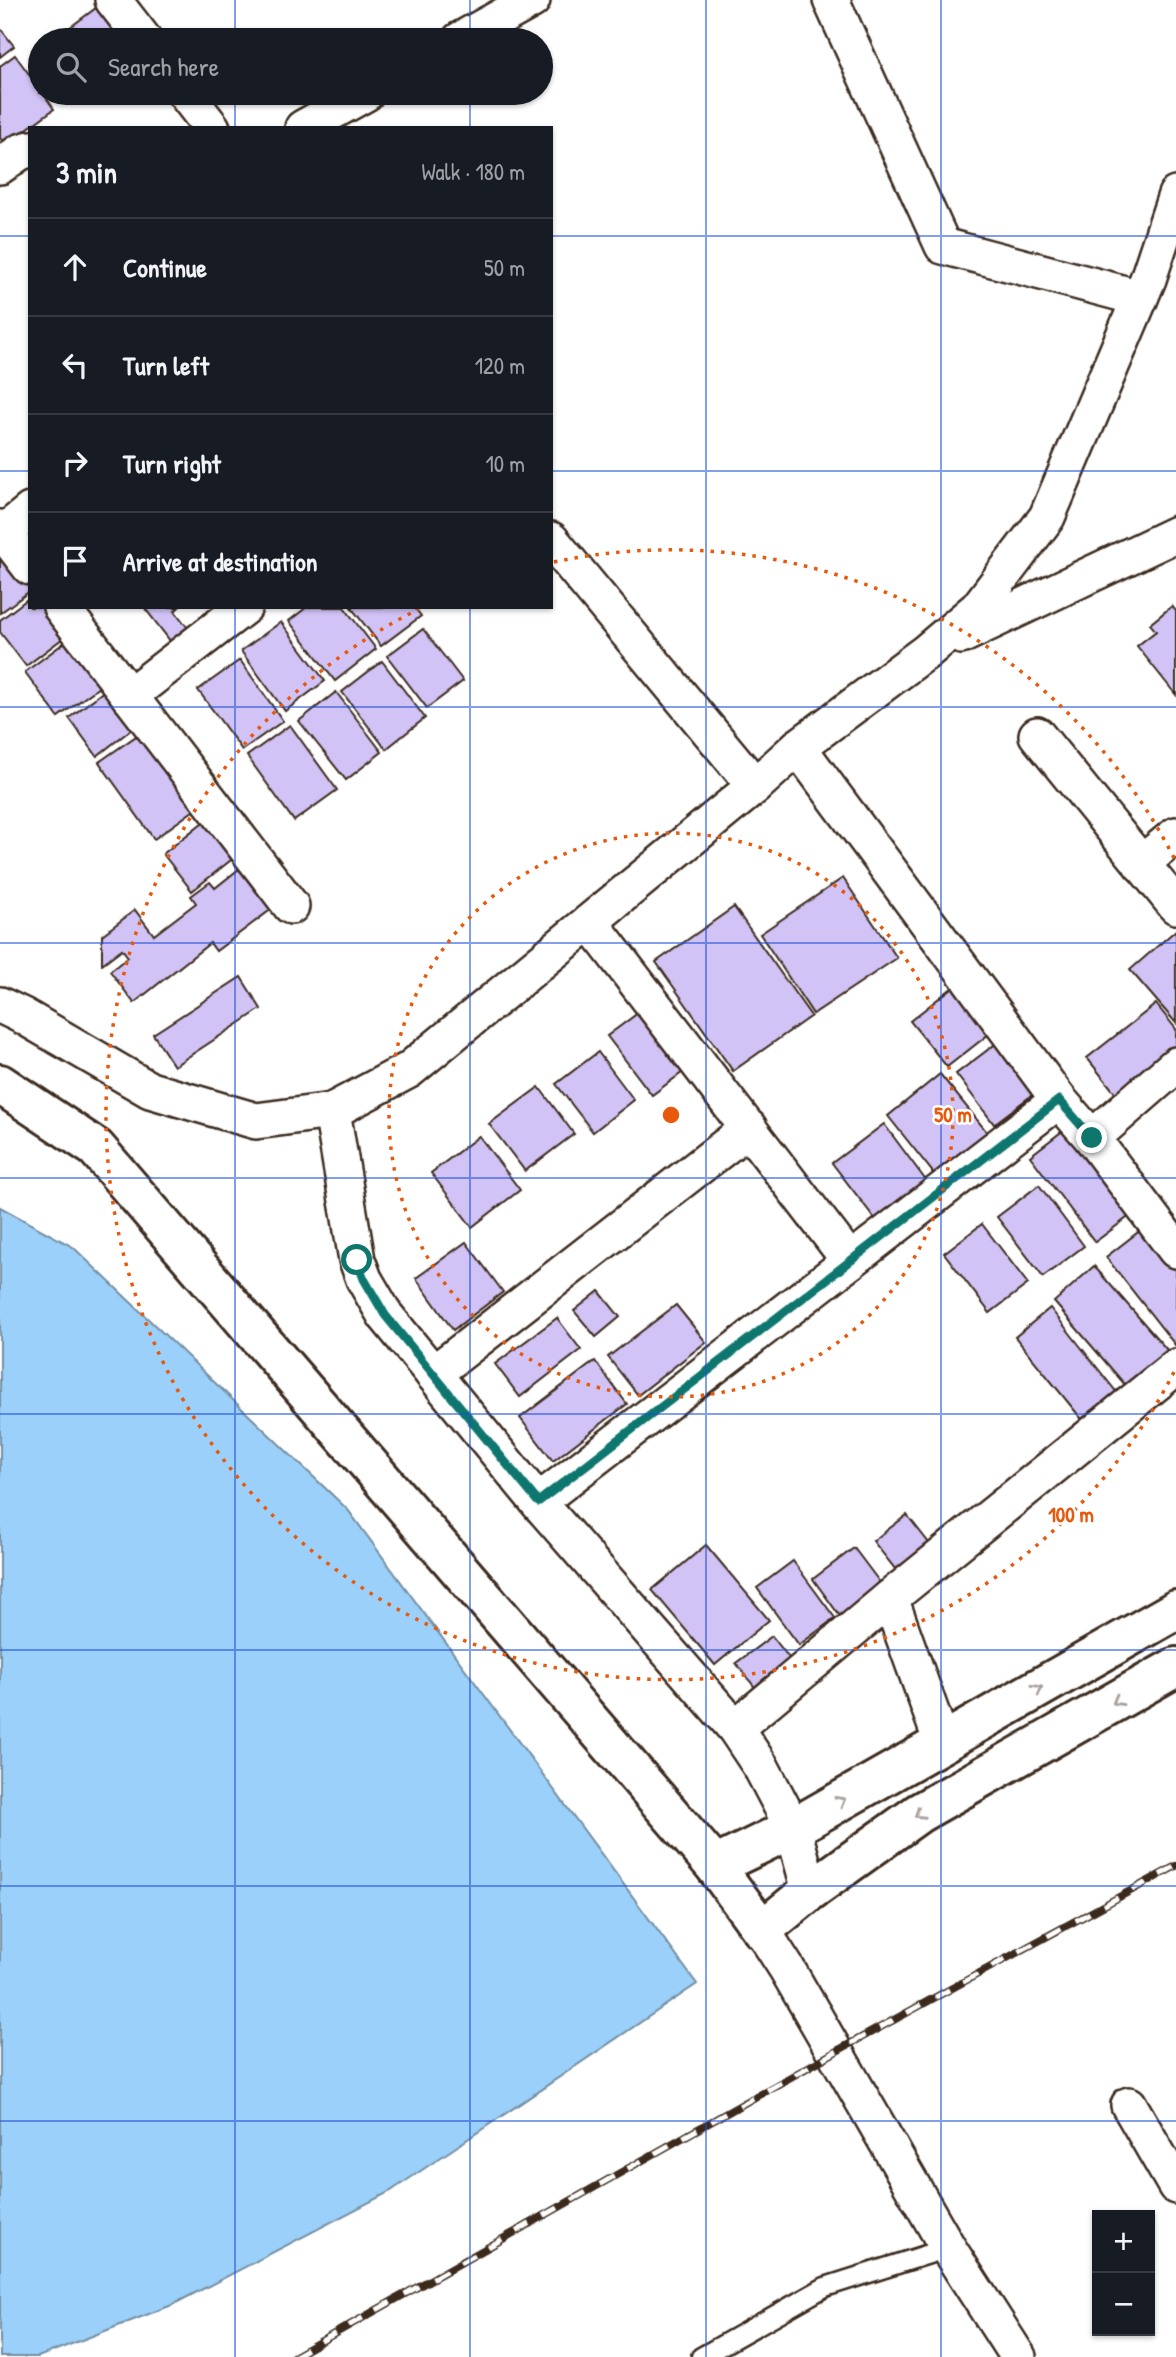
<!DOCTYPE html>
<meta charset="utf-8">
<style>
:root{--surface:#171b24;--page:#242831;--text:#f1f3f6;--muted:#9ea1a6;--line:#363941}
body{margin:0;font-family:"Patrick Hand",sans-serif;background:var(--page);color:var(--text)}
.controls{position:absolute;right:21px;bottom:21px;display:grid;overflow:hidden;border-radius:0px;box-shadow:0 2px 5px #0004}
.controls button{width:63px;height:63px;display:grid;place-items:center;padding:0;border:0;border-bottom:2px solid var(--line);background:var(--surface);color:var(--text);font:35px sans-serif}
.stop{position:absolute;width:21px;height:21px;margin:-16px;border:5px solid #0f766e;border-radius:50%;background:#fff}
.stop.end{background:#0f766e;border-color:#fff;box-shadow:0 2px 7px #0008}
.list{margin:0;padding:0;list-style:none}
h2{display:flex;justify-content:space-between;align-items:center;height:91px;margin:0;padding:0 28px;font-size:30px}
h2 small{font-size:23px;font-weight:400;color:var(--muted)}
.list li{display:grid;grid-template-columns:46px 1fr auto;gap:21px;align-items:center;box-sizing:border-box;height:98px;padding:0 28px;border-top:2px solid var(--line)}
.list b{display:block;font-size:26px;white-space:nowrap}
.list em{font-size:23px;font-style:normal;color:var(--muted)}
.icon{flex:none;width:38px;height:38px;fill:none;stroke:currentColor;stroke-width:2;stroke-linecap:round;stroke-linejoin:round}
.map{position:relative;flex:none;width:1176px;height:2357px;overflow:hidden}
.search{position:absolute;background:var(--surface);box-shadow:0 2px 5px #0004;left:28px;top:28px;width:525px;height:77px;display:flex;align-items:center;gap:18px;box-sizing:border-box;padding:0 24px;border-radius:38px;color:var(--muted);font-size:26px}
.panel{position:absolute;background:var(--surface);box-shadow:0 2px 5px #0004;left:28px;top:126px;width:525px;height:483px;border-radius:0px}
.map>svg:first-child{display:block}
.water{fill:#9ad0f9;stroke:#748ea1;stroke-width:2}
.building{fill:#d1c3f5;stroke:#3b2a1e;stroke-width:2}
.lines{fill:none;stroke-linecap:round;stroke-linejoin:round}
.lane-casing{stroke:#3b2a1e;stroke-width:23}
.street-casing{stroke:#3b2a1e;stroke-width:40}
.secondary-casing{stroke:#3b2a1e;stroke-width:44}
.lane{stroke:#fff;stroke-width:18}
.street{stroke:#fff;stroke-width:35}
.secondary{stroke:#fff;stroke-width:38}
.rail-casing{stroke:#3b2a1e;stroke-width:8}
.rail{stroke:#fff;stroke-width:5;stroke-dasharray:16;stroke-linecap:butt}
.oneway{stroke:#a79f9a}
.route{stroke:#0f766e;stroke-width:9}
.grid{fill:none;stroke:#1d4ed8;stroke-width:2;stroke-opacity:0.55}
.ring{fill:none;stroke:#e8590c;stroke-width:3.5;stroke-dasharray:3.5 7}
.centre{fill:#e8590c;stroke:#fff;stroke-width:3.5}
.ring-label{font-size:21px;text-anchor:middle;font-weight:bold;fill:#e8590c;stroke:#fff;stroke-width:5;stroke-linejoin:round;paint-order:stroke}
</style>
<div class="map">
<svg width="1176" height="2357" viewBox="0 0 1176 2357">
<rect width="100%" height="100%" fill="#fff"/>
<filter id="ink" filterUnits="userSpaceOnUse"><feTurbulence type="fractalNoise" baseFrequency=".0143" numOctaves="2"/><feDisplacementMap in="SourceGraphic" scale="14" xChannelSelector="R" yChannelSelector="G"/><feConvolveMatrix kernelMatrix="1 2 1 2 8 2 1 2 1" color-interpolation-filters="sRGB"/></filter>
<g filter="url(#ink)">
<path class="water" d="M0 1207 73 1247 348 1510 697 1984 391 2191 172 2305 38 2357H0Z"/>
<g class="building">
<path d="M104 2 132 40H53Z"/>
<path d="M0 28 14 46 0 57Z"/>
<path d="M15 55 40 89V93H43L54 109 5 145 0 138V66Z"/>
<path d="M64 93H89L73 104Z"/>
<path d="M0 555 30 576V591L0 613Z"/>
<path d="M30 597V607H52L71 632 26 666 0 632V620Z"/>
<path d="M1172 606 1176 611V695L1137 646 1156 631 1150 624Z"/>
<path d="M144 607H179L175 611 188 628 171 642Z"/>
<path d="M307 607H344L376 649 335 681 289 621Z"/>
<path d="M351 607H414L421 616 381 646Z"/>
<path d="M281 622 325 681 285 711 241 651Z"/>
<path d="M423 629 463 681 427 708 387 656Z"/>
<path d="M76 634 110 679 58 717 25 672Z"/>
<path d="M240 660 283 721 242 750 198 690Z"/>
<path d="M382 661 425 718 386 749 342 692Z"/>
<path d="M113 684 142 721 97 756 69 718Z"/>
<path d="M336 692 382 752 346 780 299 721Z"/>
<path d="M290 725 337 790 294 821 247 756Z"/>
<path d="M142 732 197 808 154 839 99 762Z"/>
<path d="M207 819 236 856 192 891 163 854Z"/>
<path d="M239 869 254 888 260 883 277 905 216 951 210 943 134 1003 110 971 128 957 122 949 102 964V935L135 910 154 935 196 903 191 896 210 882 215 888Z"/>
<path d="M843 878 897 958 813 1014 760 934Z"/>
<path d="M734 907 811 1016 733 1071 656 962Z"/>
<path d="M1176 930V1023L1130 970Z"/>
<path d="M241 977 261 1009 174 1066 153 1034Z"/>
<path d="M957 984 994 1030 947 1067 910 1021Z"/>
<path d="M1156 1004 1176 1029V1046L1116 1094 1087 1058Z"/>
<path d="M646 1007 691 1066 652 1095 607 1036Z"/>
<path d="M1002 1039 1040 1089 994 1124 956 1074Z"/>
<path d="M598 1052 634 1100 593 1132 556 1084Z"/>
<path d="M940 1074 987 1132 935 1175 888 1116Z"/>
<path d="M539 1087 574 1134 525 1171 489 1124Z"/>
<path d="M884 1124 930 1186 879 1224 832 1163Z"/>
<path d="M1069 1126 1135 1212 1095 1242 1030 1156Z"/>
<path d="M479 1136 520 1190 472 1227 431 1173Z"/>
<path d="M1039 1185 1084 1246 1043 1277 997 1217Z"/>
<path d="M982 1224 1028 1284 990 1313 944 1253Z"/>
<path d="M1146 1226 1176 1264V1346L1106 1257Z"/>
<path d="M466 1242 503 1292 453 1330 416 1278Z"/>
<path d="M1094 1266 1168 1351 1127 1387 1054 1302Z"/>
<path d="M599 1291 620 1317 596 1337 574 1311Z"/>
<path d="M676 1305 706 1342 638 1395 608 1357Z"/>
<path d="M1050 1308 1118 1394 1084 1422 1015 1337Z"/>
<path d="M557 1318 581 1350 520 1397 495 1364Z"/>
<path d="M595 1361 627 1404 553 1461 520 1418Z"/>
<path d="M907 1515 929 1543 896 1570 873 1541Z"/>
<path d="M706 1545 769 1620 715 1665 652 1590Z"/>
<path d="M854 1548 887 1592 845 1623 813 1579Z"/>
<path d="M793 1561 835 1618 799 1645 757 1588Z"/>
<path d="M772 1636 793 1663 757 1690 736 1663Z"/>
</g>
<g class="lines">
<g class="lane-casing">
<path id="lane" d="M701 2357 825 2287 948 2248"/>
</g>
<g class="street-casing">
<g id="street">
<path d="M113 0 144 40"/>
<path d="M831 0 943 246 1140 298"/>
<path d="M460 40 532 0"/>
<path d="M185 93 212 128"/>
<path d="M303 128 366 93"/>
<path d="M0 166 20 152 30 149"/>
<path d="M0 528 30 567"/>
<path d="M3 533 30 511"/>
<path d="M551 540 755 786"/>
<path d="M61 607 291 906"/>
<path d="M961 636 1176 534"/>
<path d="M129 696 244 607"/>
<path d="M1037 735 1176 906"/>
<path d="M798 747 1059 1100 1092 1138 1176 1250"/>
<path d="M1141 864 1176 835"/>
<path d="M590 922 850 1261"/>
<path d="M0 1005 23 1016 150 1090 256 1121 332 1111 409 1070 755 786 798 747 926 652 978 608 1047 517 1148 279 1176 195"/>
<path d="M332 1111 357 1260 364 1279 385 1315 538 1502 735 1728 761 1767 793 1828 810 1891"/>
<path d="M1092 1138 1176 1065"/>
<path d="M433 1374 749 1128"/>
<path d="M538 1502 1059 1100"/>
<path d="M890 1598 942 1743"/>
<path d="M735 1728 890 1598 1176 1367"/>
<path d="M762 1930 787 1969 948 2248 1018 2357"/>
<path d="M1129 2105 1176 2186"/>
</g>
</g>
<g class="secondary-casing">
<g id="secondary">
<path d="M0 1084 96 1148 715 1866 762 1930 810 1891 919 1813 1176 1667"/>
<path d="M715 1866 793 1828 1176 1610"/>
</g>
</g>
<use href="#lane" class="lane"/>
<use href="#street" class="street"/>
<use href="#secondary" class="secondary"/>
<g class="rail-casing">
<path id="rail" d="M293 2357 835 2052 1176 1866"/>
</g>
<use href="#rail" class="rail"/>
</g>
<defs><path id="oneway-chevron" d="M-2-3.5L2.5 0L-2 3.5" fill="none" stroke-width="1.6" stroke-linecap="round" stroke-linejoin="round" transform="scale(1.75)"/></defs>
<g class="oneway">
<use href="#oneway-chevron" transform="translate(1038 1689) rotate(-30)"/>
<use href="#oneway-chevron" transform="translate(1117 1701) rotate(150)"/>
<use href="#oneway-chevron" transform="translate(841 1801) rotate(-30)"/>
<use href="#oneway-chevron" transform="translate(919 1814) rotate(147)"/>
</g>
</g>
<g class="lines" filter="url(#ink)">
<path class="route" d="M357 1260 364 1279 385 1315 538 1502 1059 1100 1092 1138"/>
</g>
<path class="grid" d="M235 0V40M470 0V40M706 0V2357M941 0V2357M235 93V128M470 93V128M0 236H30M551 236H1176M0 471H30M551 471H1176M235 607V2357M470 607V2357M0 707H1176M0 943H1176M0 1178H1176M0 1414H1176M0 1650H1176M0 1886H1176M0 2121H1176"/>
<g class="ring">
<circle cx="671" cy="1115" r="282"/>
<path d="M1174 1372A565 565 0 1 1 419 609M554 562A565 565 0 0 1 1174 858"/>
</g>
<circle cx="671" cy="1115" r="10" class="centre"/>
<g class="ring-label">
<text x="953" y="1122">50 m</text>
<text x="1071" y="1522">100 m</text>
</g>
</svg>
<div class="controls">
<button>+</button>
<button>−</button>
</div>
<div class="stop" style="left:357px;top:1260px"></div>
<div class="stop end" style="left:1092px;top:1138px"></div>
<div class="search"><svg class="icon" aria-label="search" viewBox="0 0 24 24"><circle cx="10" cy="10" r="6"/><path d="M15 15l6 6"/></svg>Search here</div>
<section class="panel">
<h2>3 min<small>Walk · 180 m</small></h2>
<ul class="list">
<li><svg class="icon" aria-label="ahead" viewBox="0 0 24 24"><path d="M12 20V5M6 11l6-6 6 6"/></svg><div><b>Continue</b></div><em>50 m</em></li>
<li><svg class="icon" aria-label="left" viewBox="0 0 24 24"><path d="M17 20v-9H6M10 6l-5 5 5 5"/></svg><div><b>Turn left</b></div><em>120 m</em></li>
<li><svg class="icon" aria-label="right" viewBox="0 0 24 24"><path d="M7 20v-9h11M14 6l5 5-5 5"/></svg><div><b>Turn right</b></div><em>10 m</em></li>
<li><svg class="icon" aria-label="arrive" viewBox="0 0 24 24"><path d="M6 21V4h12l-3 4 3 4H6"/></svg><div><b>Arrive at destination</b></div></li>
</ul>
</section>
</div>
